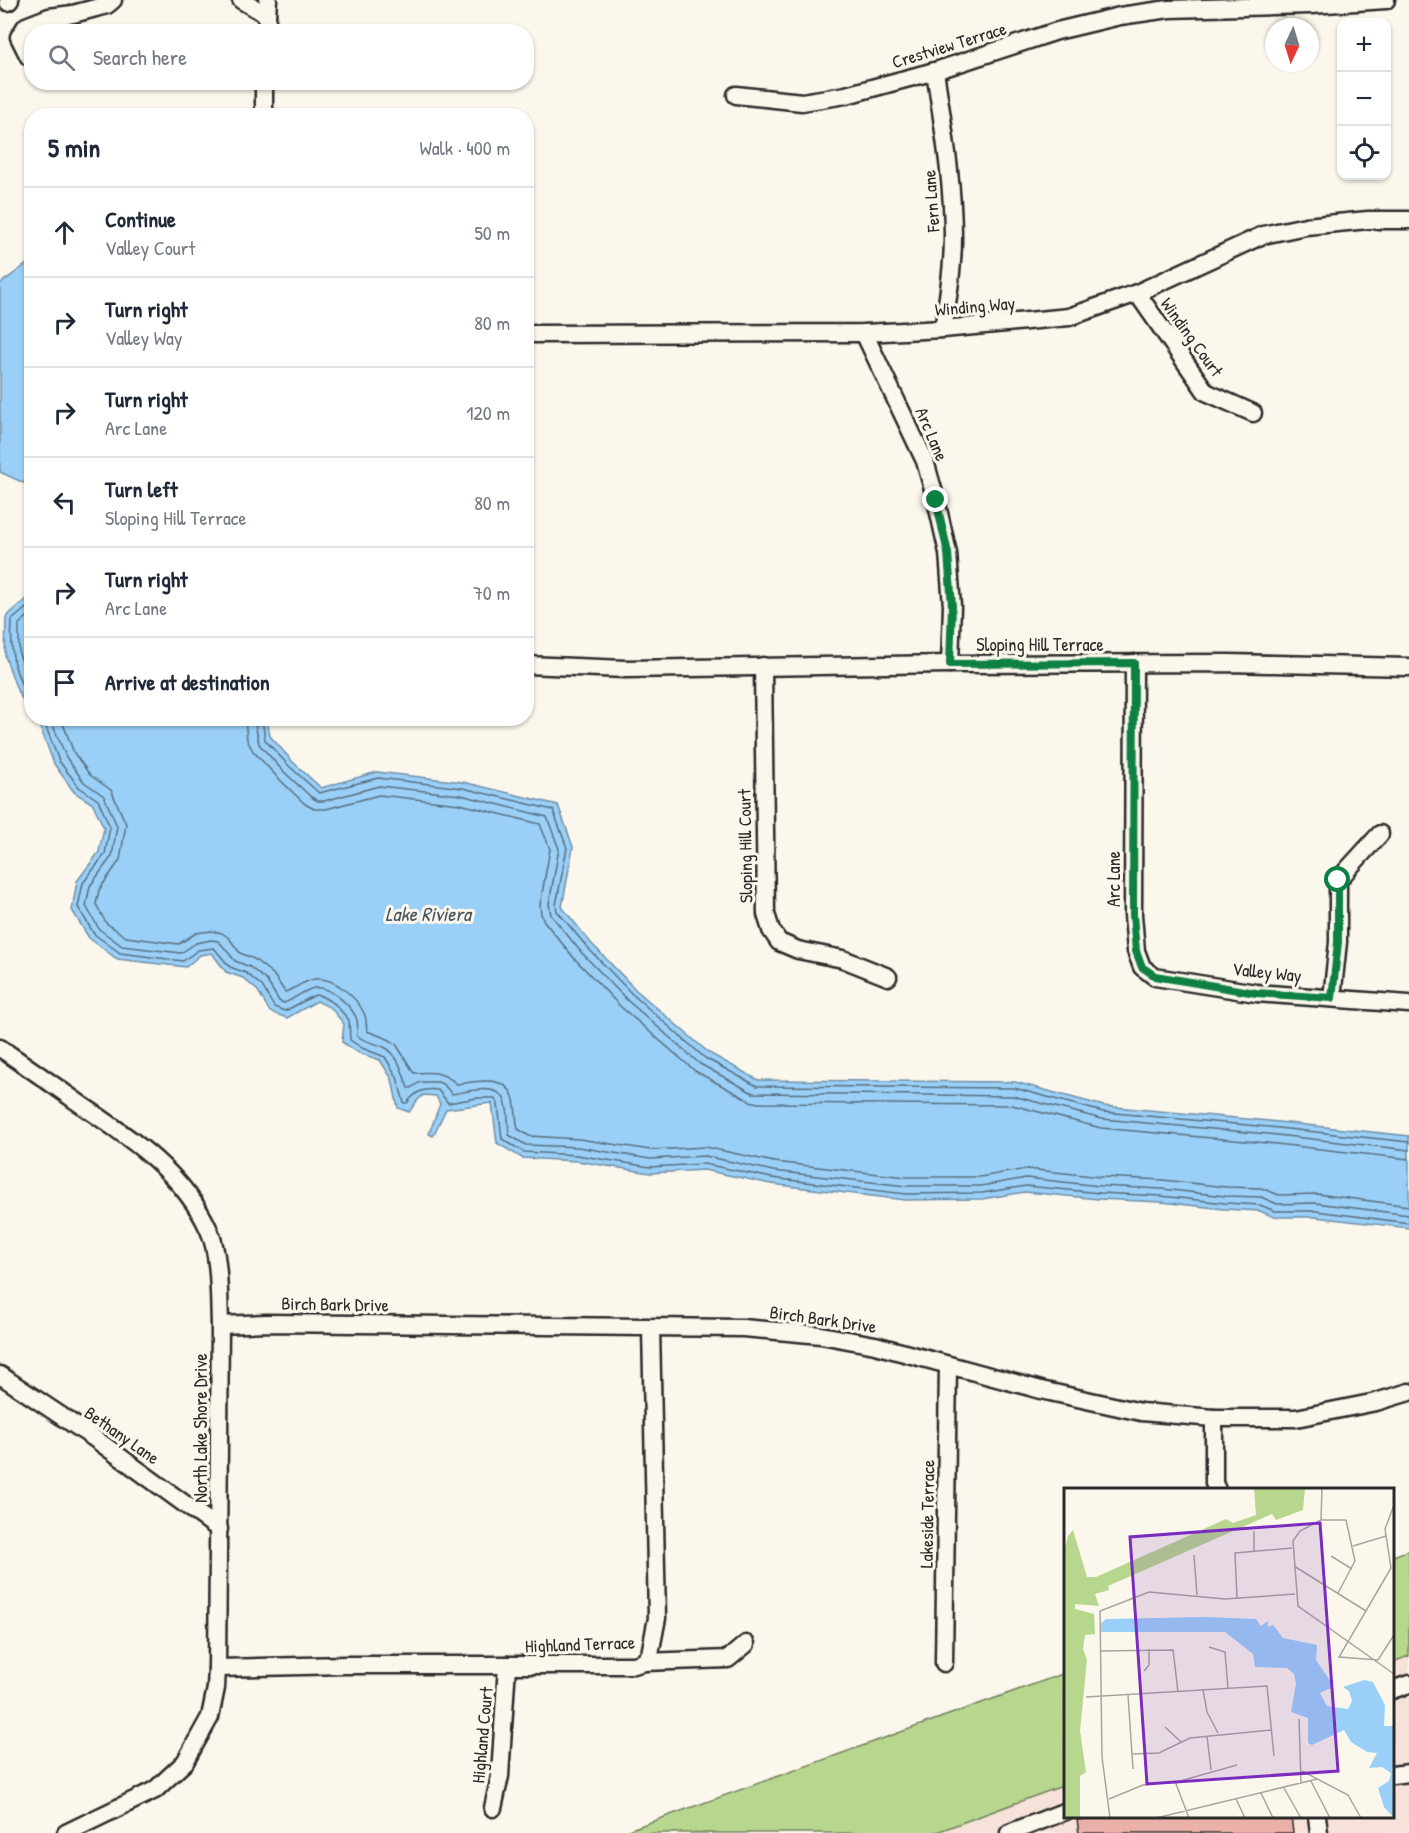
<!DOCTYPE html>
<meta charset="utf-8">
<style>
:root{--surface:#fff;--page:#f6f6f7;--text:#1f2937;--muted:#747a83;--line:#e0e1e3}
body{margin:0;font-family:"Patrick Hand",sans-serif;background:var(--page);color:var(--text)}
.controls{position:absolute;right:18px;top:18px;display:grid;overflow:hidden;border-radius:12px;box-shadow:0 2px 4px #0004}
.controls button{width:54px;height:54px;display:grid;place-items:center;padding:0;border:0;border-bottom:2px solid var(--line);background:var(--surface);color:var(--text);font:30px sans-serif}
.compass{position:absolute;left:1265px;top:18px;width:54px;height:54px;border-radius:50%;background:var(--surface);box-shadow:0 2px 4px #0004;rotate:184deg}
.stop{position:absolute;width:18px;height:18px;margin:-14px;border:4px solid #0b8043;border-radius:50%;background:#fff}
.stop.end{background:#0b8043;border-color:#fff;box-shadow:0 2px 6px #0008}
.list{margin:0;padding:0;list-style:none}
h2{display:flex;justify-content:space-between;align-items:center;height:78px;margin:0;padding:0 24px;font-size:26px}
h2 small{font-size:20px;font-weight:400;color:var(--muted)}
.list li{display:grid;grid-template-columns:39px 1fr auto;gap:18px;align-items:center;box-sizing:border-box;height:90px;padding:0 24px;border-top:2px solid var(--line)}
.list b{display:block;font-size:22px;white-space:nowrap}
.list p{margin:0;font-size:20px;white-space:nowrap;color:var(--muted)}
.list em{font-size:20px;font-style:normal;color:var(--muted)}
.icon{flex:none;width:33px;height:33px;fill:none;stroke:currentColor;stroke-width:2;stroke-linecap:round;stroke-linejoin:round}
.map{position:relative;flex:none;width:1409px;height:1833px;overflow:hidden}
.search{position:absolute;background:var(--surface);box-shadow:0 2px 4px #0004;left:24px;top:24px;width:510px;height:66px;display:flex;align-items:center;gap:15px;box-sizing:border-box;padding:0 21px;border-radius:24px;color:var(--muted);font-size:22px}
.panel{position:absolute;background:var(--surface);box-shadow:0 2px 4px #0004;left:24px;top:108px;width:510px;height:618px;border-radius:24px}
.map>svg:first-child{display:block}
.built{fill:#f6e2d8}
.green{fill:#b7d68e;stroke:#71805c;stroke-width:1.5}
.water{fill:#9ad0f8;stroke:#6e8ea6;stroke-width:1.5}
.lines{fill:none;stroke-linecap:round;stroke-linejoin:round}
.shore{stroke:#576d7d;stroke-width:1.5}
.building{fill:#ebb0a8;stroke:#2b2b2b;stroke-width:1.5}
.minor-casing{stroke:#2b2b2b;stroke-width:21}
.minor{stroke:#fbf7ec;stroke-width:16}
.route{stroke:#0b8043;stroke-width:8}
.labels{text-anchor:middle;dominant-baseline:central;stroke-width:6;stroke-linejoin:round;paint-order:stroke}
.street-label{font-size:18px;fill:#2b2b2b;stroke:#fbf7ec}
.water-label{font-size:20px;font-style:italic;fill:#47545e;stroke:#fbf7ec}
.inset-road{fill:none;stroke:#a8a59f;stroke-width:1.5}
.view{fill:#7b2cbf;fill-opacity:0.15;stroke:#7b2cbf;stroke-width:3}
.inset-edge{fill:none;stroke:#2b2b2b;stroke-width:3}
</style>
<div class="map">
<svg width="1409" height="1833" viewBox="0 0 1409 1833">
<rect width="100%" height="100%" fill="#fbf7ec"/>
<filter id="ink" filterUnits="userSpaceOnUse"><feTurbulence type="fractalNoise" baseFrequency=".0167" numOctaves="2"/><feDisplacementMap in="SourceGraphic" scale="12" xChannelSelector="R" yChannelSelector="G"/><feConvolveMatrix kernelMatrix="1 2 1 2 8 2 1 2 1" color-interpolation-filters="sRGB"/></filter>
<g filter="url(#ink)">
<path class="built" d="M1409 1656V1833H934L1065 1785 1066 1816H1392L1393 1662Z"/>
<g class="green">
<path d="M1409 1550V1656L1393 1662V1556Z"/>
<path d="M1065 1673V1785L934 1833H620Z"/>
</g>
<g class="water">
<path d="M31 261 32 482 26 484 0 472V284Z"/>
<path d="M31 595V714L17 690 5 656 6 617Z"/>
<path d="M34 719H267L270 736 293 762 321 788 377 772 463 782 558 805 573 847 562 907 591 943 636 990 709 1053 758 1080 1015 1082 1104 1106 1269 1121 1409 1136V1228L1315 1217H1274L1260 1211 1224 1209 1161 1202 1099 1199 1025 1192 982 1199 905 1200 771 1184 704 1170 650 1173 577 1161 522 1158 497 1143 492 1103 446 1109 433 1136 429 1134 440 1104 436 1096 423 1095 416 1102 409 1112 398 1108 392 1079 380 1060 359 1053 342 1042 344 1024 331 1008 317 1001 287 1018 270 1012 258 991 243 978 226 972 212 953 200 955 186 967 117 959 89 938 72 910 77 881 99 852 104 828 93 804 74 792 54 764 41 729Z"/>
</g>
<g class="lines">
<g class="shore">
<path d="M32 603 12 620C10 654 13 673 32 703"/>
<path d="M32 613 19 624V654L32 688"/>
<path d="M41 718 46 727 59 761 79 787 98 800 110 827 105 854 83 883 78 907 94 934 120 953 183 961 198 950 214 948 230 967 246 973 262 986 274 1007 285 1011 315 995 321 996 335 1004 349 1020 350 1040 362 1048 385 1057 397 1077 404 1103H407C416 1091 424 1088 438 1090L448 1103 477 1098H494L498 1104 502 1139 524 1152 577 1155 650 1167 704 1164 772 1178 906 1194 982 1193 1026 1186 1100 1193 1161 1196 1225 1203 1260 1205 1275 1211H1316L1409 1223"/>
<path d="M50 718 66 757 84 782 104 796 117 826 112 856 90 886 86 906 99 929 122 946 181 953 196 943 211 940 218 941 223 946 235 961 250 967 267 981 279 1001 284 1003C295 999 304 990 314 988 329 985 350 1005 356 1017 359 1023 357 1030 357 1036 366 1042 375 1043 384 1047 399 1054 403 1075 408 1088H411L420 1082H438L444 1085 452 1094C466 1092 499 1082 505 1101 509 1111 508 1124 509 1135L526 1145 578 1147 650 1159 705 1156 773 1171 906 1186H981L1026 1178 1100 1186 1162 1189 1225 1196 1261 1197 1277 1204 1316 1203 1409 1215"/>
<path d="M61 718 74 753 90 775 111 790 126 824 120 860 99 890 96 904 106 923 126 937 179 944 196 933 211 931 222 933 229 938 240 953 254 959 273 974 285 992C295 989 305 980 315 979 335 977 356 997 364 1013 367 1019 366 1025 367 1031L388 1039 396 1044 414 1073C433 1072 442 1071 457 1084 476 1082 508 1073 514 1100 516 1110 516 1120 518 1129L529 1136 579 1139 651 1150 705 1147 774 1162 906 1177H980L1027 1169 1101 1177 1163 1180 1226 1187 1261 1188 1279 1195 1317 1194 1409 1206"/>
<path d="M245 718 247 740 253 751 278 778 305 804 314 809H326L379 795 460 804 540 824 550 849 540 905 541 914 544 921 574 958 621 1007 695 1071 750 1101 758 1103 1012 1105 1101 1128 1267 1143 1409 1159"/>
<path d="M254 718 259 744 283 771 311 797 318 801H324L379 786 461 795 547 817 559 849 549 904 551 915 581 952 627 1000 700 1064 753 1093 1013 1096 1102 1119 1268 1134 1409 1150"/>
<path d="M262 718 265 740 289 766 319 793 378 778 463 788 553 810 567 848 556 905 557 911 587 947 632 994 705 1058 757 1086 1014 1088 1103 1112 1269 1127 1409 1142"/>
</g>
</g>
<path class="building" d="M1110 1816H1291L1293 1833H1079L1077 1820Z"/>
<g class="lines">
<g class="minor-casing">
<g id="minor">
<path d="M241 0 267 15"/>
<path d="M8 2 10 0"/>
<path d="M266 32 268 0"/>
<path d="M29 57 19 37 26 26 49 17 73 14 107 5 113 0"/>
<path d="M935 71C943 126 953 181 953 237 953 267 948 298 943 329"/>
<path d="M736 95 802 102 846 95 935 71 1057 31 1120 16 1169 9 1311 5 1386 0"/>
<path d="M264 116V82"/>
<path d="M1137 293 1206 392 1253 413"/>
<path d="M864 333 925 461 936 500 948 553 952 606 950 664"/>
<path d="M526 334 864 333 943 329 1069 317 1137 293 1263 235 1306 226 1368 220H1409"/>
<path d="M1134 663 1133 915 1136 951 1142 967 1155 977 1256 993 1409 1004"/>
<path d="M526 665 625 669 950 664 1228 663 1409 667"/>
<path d="M763 666 766 914 771 930 779 942 798 950 843 959 888 977"/>
<path d="M1332 998 1338 942V880L1380 834"/>
<path d="M0 1048C28 1067 55 1086 83 1106 132 1139 184 1174 209 1230 220 1254 219 1299 220 1325L217 1668 216 1688 210 1717 185 1762 155 1790 66 1833"/>
<path d="M220 1325 267 1323 743 1328 821 1335 875 1345 1041 1390 1141 1412 1214 1418H1296L1376 1402 1409 1392"/>
<path d="M0 1375 94 1438 219 1529"/>
<path d="M1214 1418V1483L1217 1490"/>
<path d="M644 1662 728 1659 746 1644"/>
<path d="M944 1663 948 1365"/>
<path d="M217 1668 346 1665H634L644 1662 650 1654 657 1618 651 1328"/>
<path d="M1392 1690 1409 1684"/>
<path d="M1392 1775 1409 1773"/>
<path d="M493 1808 500 1776 507 1665"/>
<path d="M1317 1816 1319 1833"/>
<path d="M1009 1833 1066 1811"/>
</g>
</g>
<use href="#minor" class="minor"/>
</g>
</g>
<g class="lines" filter="url(#ink)">
<path class="route" d="M936 500 948 553 952 606 950 664 1134 663 1133 915 1136 951 1142 967 1155 976 1256 993 1332 998 1338 942V880"/>
</g>
<g class="labels">
<g class="street-label">
<text transform="translate(949 45) rotate(-17)">Crestview Terrace</text>
<text transform="translate(931 201) rotate(-94)">Fern Lane</text>
<text transform="translate(975 306) rotate(-5)">Winding Way</text>
<text transform="translate(1192 337) rotate(54)">Winding Court</text>
<text transform="translate(932 434) rotate(67)">Arc Lane</text>
<text x="1040" y="644">Sloping Hill Terrace</text>
<text transform="translate(745 846) rotate(-91)">Sloping Hill Court</text>
<text transform="translate(1113 879) rotate(-90)">Arc Lane</text>
<text transform="translate(1267 972) rotate(6)">Valley Way</text>
<text transform="translate(335 1304) rotate(1)">Birch Bark Drive</text>
<text transform="translate(823 1319) rotate(8)">Birch Bark Drive</text>
<text transform="translate(200 1428) rotate(-90)">North Lake Shore Drive</text>
<text transform="translate(122 1435) rotate(35)">Bethany Lane</text>
<text transform="translate(927 1514) rotate(-89)">Lakeside Terrace</text>
<text transform="translate(580 1644) rotate(-2)">Highland Terrace</text>
<text transform="translate(482 1735) rotate(-85)">Highland Court</text>
</g>
<g class="water-label">
<text x="428" y="913">Lake Riviera</text>
</g>
</g>
<g transform="translate(1064 1488)">
<rect width="330" height="330" fill="#fbf7ec"/>
<path d="M190 0H241L239 22 212 32 208 26 44 98 45 102 31 106 35 118 11 116V121L30 126 31 146 21 147 19 161 23 172 16 243 22 284 16 288V330H0V63L4 48 9 42 23 89H32L162 31 169 35 192 27Z" fill="#b7d68e"/>
<path d="M140 129 192 131 197 138 204 133V139L209 137 219 150 253 157 252 172 267 194V200L256 205 263 218 284 221 288 213 285 203 279 199 300 192 309 194 321 217 320 238H330V330L320 319 314 300 325 293 327 285 318 279 305 280 313 265 303 264 287 254 280 242 248 257 244 255V230L227 224 232 196 230 186 223 180 191 179 189 166 161 144H37V135L42 131Z" fill="#9ad0f8"/>
<path class="inset-road" d="M258 0 257 32 236 43 229 53 234 118 330 186M330 17 321 41 327 80 275 169 314 172 330 147M257 32H282M289 58 322 48M190 63V43M130 67 133 107M267 68 288 81M230 78 302 123M274 105 291 73 282 32M173 110 171 65 228 60M145 159 161 164 164 200M36 163 109 162 114 204M80 183 85 177V161M139 202 143 224 154 245M64 207 69 281M22 209 203 198 210 268M235 231 237 295M101 239 117 254M143 248 147 282M68 266 95 265 126 250 207 242M238 283 284 307 297 330M111 293 125 330M247 293 266 330M220 300 237 330M197 305 209 330M45 311 79 297 116 293 173 277M172 311 181 330M46 330 38 269 36 123 85 104 161 111 231 106M92 330 253 291"/>
<path class="view" d="M256 35 274 283 83 296 66 49Z"/>
<rect width="330" height="330" class="inset-edge"/>
</g>
</svg>
<div class="controls">
<button>+</button>
<button>−</button>
<button><svg class="icon" aria-label="locate" viewBox="0 0 24 24"><circle cx="12" cy="12" r="6"/><path d="M12 2v4M12 18v4M2 12h4M18 12h4"/></svg></button>
</div>
<svg class="compass" viewBox="-18 -18 36 36"><path d="M0-13l5 13h-10z" fill="#e53935"/><path d="M0 13l5-13h-10z" fill="#747a83"/></svg>
<div class="stop" style="left:1338px;top:880px"></div>
<div class="stop end" style="left:936px;top:500px"></div>
<div class="search"><svg class="icon" aria-label="search" viewBox="0 0 24 24"><circle cx="10" cy="10" r="6"/><path d="M15 15l6 6"/></svg>Search here</div>
<section class="panel">
<h2>5 min<small>Walk · 400 m</small></h2>
<ul class="list">
<li><svg class="icon" aria-label="ahead" viewBox="0 0 24 24"><path d="M12 20V5M6 11l6-6 6 6"/></svg><div><b>Continue</b><p>Valley Court</p></div><em>50 m</em></li>
<li><svg class="icon" aria-label="right" viewBox="0 0 24 24"><path d="M7 20v-9h11M14 6l5 5-5 5"/></svg><div><b>Turn right</b><p>Valley Way</p></div><em>80 m</em></li>
<li><svg class="icon" aria-label="right" viewBox="0 0 24 24"><path d="M7 20v-9h11M14 6l5 5-5 5"/></svg><div><b>Turn right</b><p>Arc Lane</p></div><em>120 m</em></li>
<li><svg class="icon" aria-label="left" viewBox="0 0 24 24"><path d="M17 20v-9H6M10 6l-5 5 5 5"/></svg><div><b>Turn left</b><p>Sloping Hill Terrace</p></div><em>80 m</em></li>
<li><svg class="icon" aria-label="right" viewBox="0 0 24 24"><path d="M7 20v-9h11M14 6l5 5-5 5"/></svg><div><b>Turn right</b><p>Arc Lane</p></div><em>70 m</em></li>
<li><svg class="icon" aria-label="arrive" viewBox="0 0 24 24"><path d="M6 21V4h12l-3 4 3 4H6"/></svg><div><b>Arrive at destination</b></div></li>
</ul>
</section>
</div>
